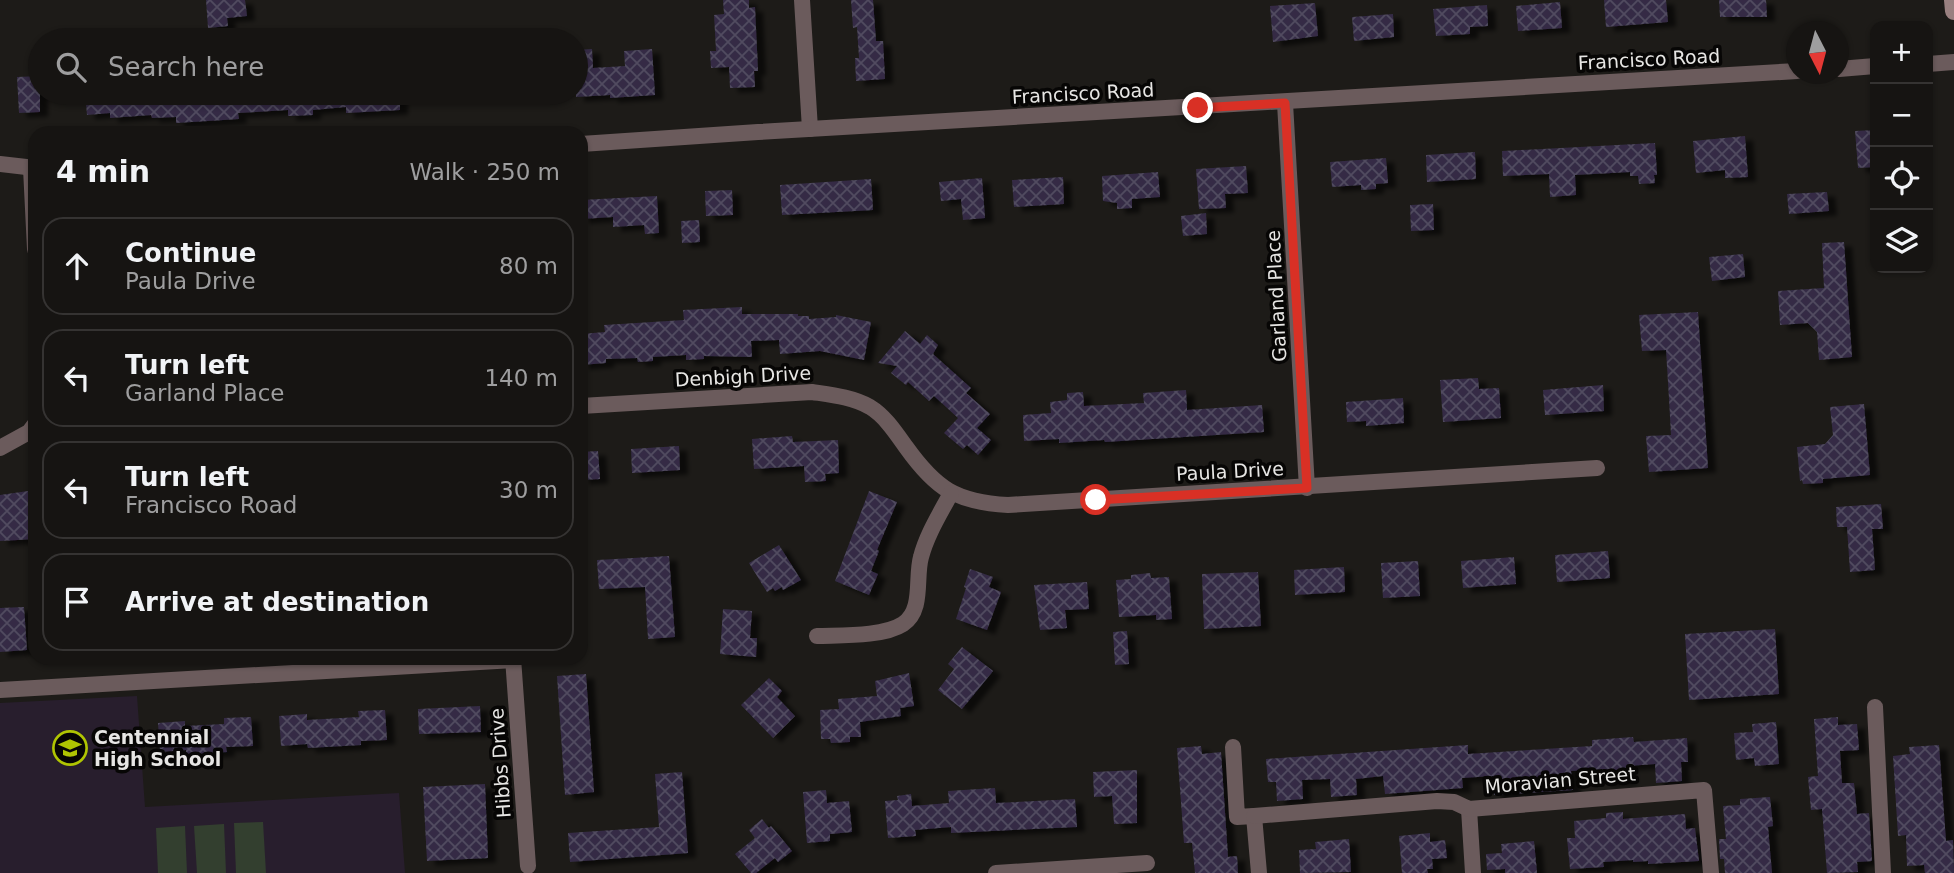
<!DOCTYPE html>
<meta charset="utf-8">
<style>
:root{--surface:#161412;--page:#1f1d1b;--text:#f1f3f6;--muted:#9e9e9f;--line:#353332}
body{margin:0;font-family:"DejaVu Sans",sans-serif;background:var(--page);color:var(--text)}
.controls{position:absolute;right:21px;top:21px;display:grid;overflow:hidden;border-radius:14px;box-shadow:0 2px 5px #0004}
.controls button{width:63px;height:63px;display:grid;place-items:center;padding:0;border:0;border-bottom:2px solid var(--line);background:var(--surface);color:var(--text);font:35px sans-serif}
.compass{position:absolute;left:1786px;top:21px;width:63px;height:63px;border-radius:50%;background:var(--surface);box-shadow:0 2px 5px #0004;rotate:174deg}
.stop{position:absolute;width:21px;height:21px;margin:-16px;border:5px solid #d93025;border-radius:50%;background:#fff}
.stop.end{background:#d93025;border-color:#fff;box-shadow:0 2px 7px #0008}
.list{margin:0;padding:0;list-style:none}
h2{display:flex;justify-content:space-between;align-items:center;height:91px;margin:0;padding:0 28px;font-size:30px}
h2 small{font-size:23px;font-weight:400;color:var(--muted)}
.list li{display:grid;grid-template-columns:46px 1fr auto;gap:21px;align-items:center;box-sizing:border-box;height:98px;margin:0 14px 14px;padding:0 14px;border:2px solid var(--line);border-radius:21px}
.list b{display:block;font-size:26px;white-space:nowrap}
.list p{margin:0;font-size:23px;white-space:nowrap;color:var(--muted)}
.list em{font-size:23px;font-style:normal;color:var(--muted)}
.icon{flex:none;width:38px;height:38px;fill:none;stroke:currentColor;stroke-width:2;stroke-linecap:round;stroke-linejoin:round}
.map{position:relative;flex:none;width:1954px;height:873px;overflow:hidden}
.search{position:absolute;background:var(--surface);box-shadow:0 2px 5px #0004;left:28px;top:28px;width:560px;height:77px;display:flex;align-items:center;gap:18px;box-sizing:border-box;padding:0 24px;border-radius:38px;color:var(--muted);font-size:26px}
.panel{position:absolute;background:var(--surface);box-shadow:0 2px 5px #0004;left:28px;top:126px;width:560px;height:539px;border-radius:21px}
.map>svg:first-child{display:block}
.education{fill:#281e2d}
.green{fill:#333f2f}
.building{fill:url(#building-cross-hatch);filter:url(#shadow)}
.lines{fill:none;stroke-linecap:round;stroke-linejoin:round}
.minor{stroke:#6b5b5c;stroke-width:16}
.secondary{stroke:#998080;stroke-width:18}
.route{stroke:#d93025;stroke-width:9}
.labels{text-anchor:middle;dominant-baseline:central;stroke-width:7;stroke-linejoin:round;paint-order:stroke}
.street-label{font-size:19px;fill:#e7e6e4;stroke:#070605}
.poi-label{font-size:19px;font-weight:bold;fill:#e7e6e4;stroke:#070605;text-anchor:start}
</style>
<div class="map">
<svg width="1954" height="873" viewBox="0 0 1954 873">
<defs>
<pattern id="building-cross-hatch" width="8" height="8" patternUnits="userSpaceOnUse" patternTransform="scale(1.75)"><rect width="8" height="8" fill="#342c45"/><path d="M0 0l8 8M0 8l8-8" fill="none" stroke="#514b60"/></pattern>
<filter id="shadow"><feDropShadow dx="8" dy="4.5" stdDeviation="2" flood-color="#0009"/></filter>
</defs>
<rect width="100%" height="100%" fill="#1d1b18"/>
<path class="education" d="M137 696 145 807 399 793 405 873H0V703Z"/>
<g class="green">
<path d="M263 822 266 873H236L234 823Z"/>
<path d="M224 824 226 873H197L194 826Z"/>
<path d="M185 826 187 873H158L156 828Z"/>
</g>
<g class="building">
<path d="M206 0H245L247 16 227 18 228 26 208 28Z"/>
<path d="M723 0H749V8L755 7 758 71H754L755 87 730 88 729 67 711 68 710 51H716L714 15 724 14Z"/>
<path d="M851 0H873L876 41H883L885 79 856 81 855 58H859L857 27 853 28Z"/>
<path d="M1604 0H1666L1668 22 1606 27Z"/>
<path d="M1719 0H1766L1767 17H1720Z"/>
<path d="M1560 2 1562 28 1518 31 1516 6Z"/>
<path d="M1315 3 1318 36 1273 42 1270 6Z"/>
<path d="M1487 5 1488 26 1470 27V34L1436 36 1433 9Z"/>
<path d="M1393 14 1394 37 1354 41 1352 17Z"/>
<path d="M592 49 593 68 625 66 624 51 652 49 655 95 610 98V95L576 97V50Z"/>
<path d="M40 76V112L19 113 17 77Z"/>
<path d="M85 93H400V110L346 113V107L313 110V115L288 116V110L238 113 239 119 176 123V117L152 118 151 115 110 118V113L87 115Z"/>
<path d="M1875 130V167L1858 168 1855 131Z"/>
<path d="M1745 136 1748 177 1725 178V170L1696 173 1693 141Z"/>
<path d="M1655 143 1657 175H1654L1655 183 1639 184 1638 176H1630V172L1575 175 1576 195 1550 197 1549 174 1503 176 1502 151Z"/>
<path d="M1475 152 1476 179 1427 182 1426 155Z"/>
<path d="M1386 158 1388 183 1376 184V189L1361 190V185L1332 187 1330 162Z"/>
<path d="M1246 166 1248 193 1225 194 1226 208 1199 209 1196 169Z"/>
<path d="M1158 172 1160 197 1132 199V208L1117 209V203L1103 201 1102 176Z"/>
<path d="M1063 177 1064 204 1014 207 1012 180Z"/>
<path d="M982 178 985 218 963 220 961 199 941 201 939 182Z"/>
<path d="M871 179 873 210 782 215 780 185Z"/>
<path d="M732 190 733 215 706 216 705 191Z"/>
<path d="M1827 192 1829 211 1789 214 1787 194Z"/>
<path d="M657 196 659 233 645 234 644 225 613 227V217L581 219V200Z"/>
<path d="M1433 204 1434 230 1411 231 1410 205Z"/>
<path d="M1206 213 1207 234 1183 236 1181 216Z"/>
<path d="M699 220 700 242 682 243 681 221Z"/>
<path d="M1844 242 1852 357 1819 360 1817 332 1808 323 1780 325 1778 291 1824 288 1822 243Z"/>
<path d="M1743 254 1745 277 1712 281 1709 257Z"/>
<path d="M742 307V314H798V316H809V319L836 317V315L871 322 864 360 820 351 780 354 779 340 751 341 752 357 704 356V359L686 360V355L653 357V361L638 362 637 358 606 359V363L581 365V334L605 332 604 325 684 320 683 310Z"/>
<path d="M1698 312 1708 468 1649 472 1646 436 1671 435 1669 399 1666 350 1642 351 1639 315Z"/>
<path d="M905 331 920 344 927 335 938 345 933 354 971 388 966 393 990 414 977 428 991 440 978 455 967 445 963 449 944 433 958 418 934 396 929 401 908 382 906 385 891 373 897 366 878 363Z"/>
<path d="M1478 378 1479 389 1499 388 1501 418 1443 422 1440 380Z"/>
<path d="M1603 385 1604 411 1545 415 1543 390Z"/>
<path d="M1186 390 1187 410 1262 405 1264 432 1105 442 1104 440 1059 443V439L1024 441 1023 415 1051 413 1050 402 1067 400V393L1083 392 1084 406 1144 403 1143 393Z"/>
<path d="M1403 398 1404 423 1366 426V421L1347 422 1346 402Z"/>
<path d="M1864 404 1870 475 1823 479V483L1803 484 1802 480 1800 481 1797 447 1825 444 1833 435 1830 407Z"/>
<path d="M792 436 793 442 838 440 839 473 825 474 826 481 805 482 804 466 754 469 752 439Z"/>
<path d="M679 446 680 470 632 473 631 449Z"/>
<path d="M598 451 600 479 581 480V452Z"/>
<path d="M35 490V539L0 541V495Z"/>
<path d="M869 491 897 502 877 550 879 551 871 571 878 574 869 595 835 581Z"/>
<path d="M1881 504 1883 529H1872L1875 570 1850 572 1847 527H1837L1836 507Z"/>
<path d="M779 545 801 580 783 590 782 587 775 591 773 588 767 592 749 563Z"/>
<path d="M1608 551 1610 578 1557 582 1555 555Z"/>
<path d="M669 556 675 637 648 639 645 587 599 589 597 560Z"/>
<path d="M1514 557 1516 584 1463 588 1461 561Z"/>
<path d="M1418 561 1420 596 1383 598 1381 563Z"/>
<path d="M1344 567 1345 592 1295 595 1294 570Z"/>
<path d="M970 569 993 577 989 587 1001 592 987 630 956 619 966 588 964 587Z"/>
<path d="M1258 572 1261 626 1204 629 1202 574Z"/>
<path d="M1150 573 1151 578 1169 577 1172 619 1156 620V615L1119 617 1116 580 1131 579V575Z"/>
<path d="M1087 582 1089 609 1065 610 1067 628 1040 630 1034 585Z"/>
<path d="M24 607 27 650 0 652V608Z"/>
<path d="M723 609 752 611 750 638H757L756 657 720 654Z"/>
<path d="M1775 629 1779 694 1689 700 1685 634Z"/>
<path d="M1127 631 1129 664 1115 665 1113 632Z"/>
<path d="M962 647 993 671 962 709 938 690 954 669 948 664Z"/>
<path d="M909 673 914 706 900 708 901 716 860 722 861 737H850V742L831 743 830 739H821L820 710 839 709 838 699 877 696 875 681Z"/>
<path d="M586 674 594 792 565 795 557 676Z"/>
<path d="M769 678 782 691 777 697 795 716 773 738 741 705Z"/>
<path d="M480 706 481 732 419 734 418 709Z"/>
<path d="M385 710 387 740 361 741V745L308 748 307 744 281 746 279 716 307 714V720L359 717 358 711Z"/>
<path d="M251 717 253 746 226 747 227 752 186 755V750L160 752 158 723 185 721V726L224 724V718Z"/>
<path d="M1838 717V725L1857 724 1859 750 1840 751 1842 783H1854L1857 814 1869 813 1872 861 1857 862 1858 872 1827 873 1822 809 1811 810 1808 777 1818 776 1814 719Z"/>
<path d="M1776 722 1779 764 1755 766 1754 758 1736 760 1734 733 1753 732 1752 724Z"/>
<path d="M1633 737 1634 742 1687 738 1688 762H1681L1682 781 1656 783 1655 764 1628 766 1629 780 1603 782 1602 769 1571 771 1573 790 1494 795 1493 776 1462 778 1463 788 1385 794 1383 776 1356 779 1357 795 1331 797 1330 779 1302 780 1303 799 1277 801 1276 782H1268L1266 759 1468 745V754L1592 746V740Z"/>
<path d="M1939 745 1946 841 1953 840 1954 873H1925L1924 865 1907 866 1906 835 1898 836 1893 756 1910 754 1909 747Z"/>
<path d="M1201 746 1202 754 1221 752 1228 857 1237 856 1238 873H1195L1192 843H1184L1177 748Z"/>
<path d="M1137 770V823L1114 824 1112 796 1094 797 1093 772Z"/>
<path d="M682 772 688 853 570 862 568 833 659 827 655 774Z"/>
<path d="M485 784 488 858 427 861 423 787Z"/>
<path d="M995 788 996 803 1075 799 1077 827 951 833V827L915 830 916 836 888 838 885 801 898 800 897 796 911 794 912 806 949 803 948 791Z"/>
<path d="M826 790 827 803 849 801 852 832 830 834V841L807 843 803 792Z"/>
<path d="M1770 797 1773 826 1768 827 1772 873H1725L1724 859H1720L1719 839H1726L1723 806 1740 805V799Z"/>
<path d="M1623 812V819L1685 814 1686 829 1695 828 1699 861 1648 864V861L1633 862V860L1603 862 1604 867 1570 869 1567 838H1575L1574 821 1606 818V813Z"/>
<path d="M762 819 769 828 771 826 792 851 778 862 775 858 756 873H751L735 854 755 838 749 830Z"/>
<path d="M1430 833V842L1445 840 1447 858 1432 859 1433 869H1427L1428 873H1402L1399 836Z"/>
<path d="M1349 839 1351 872 1300 873 1299 850 1316 849 1315 842Z"/>
<path d="M1534 841 1537 873H1505V869L1487 870 1486 854 1502 853 1501 844Z"/>
</g>
<g class="lines">
<g class="minor">
<path d="M802 0 810 129"/>
<path d="M1928 64 1954 62"/>
<path d="M1839 69 1875 66"/>
<path d="M1285 103 1307 488"/>
<path d="M581 144 758 132 1797 71"/>
<path d="M0 164 35 168"/>
<path d="M31 168 35 249"/>
<path d="M581 406 812 392C832 395 852 397 870 407 885 416 896 433 906 447 936 489 956 502 1008 505L1597 468"/>
<path d="M0 448 29 432 35 424"/>
<path d="M817 636C840 635 883 637 903 624 924 610 915 578 921 557 927 534 940 514 951 493"/>
<path d="M513 658 528 866"/>
<path d="M0 690 513 660"/>
<path d="M1875 707 1883 873"/>
<path d="M1233 747 1237 817 1254 816 1259 873"/>
<path d="M1469 809 1473 873"/>
<path d="M1254 816 1437 801 1454 802 1469 809 1704 790 1711 873"/>
<path d="M996 873 1147 863"/>
</g>
<path class="secondary" d="M1953 0 1954 11"/>
</g>
<g class="lines">
<path class="route" d="M1096 500 1307 488 1285 103 1198 108"/>
</g>
<defs>
<g id="school-ring" transform="scale(1.75)"><circle r="9.5" fill="#070605" stroke="#b0c502" stroke-width="1.5"/><path d="M0-5L7-2L0 1L-7-2ZM-4 1L0 2.5L4 1V4Q0 6-4 4Z" fill="#b0c502"/></g>
</defs>
<g fill-rule="evenodd">
<use href="#school-ring" x="70" y="748"/>
</g>
<g class="labels">
<g class="street-label">
<text transform="translate(1649 59) rotate(-3)">Francisco Road</text>
<text transform="translate(1083 93) rotate(-3)">Francisco Road</text>
<text transform="translate(1276 296) rotate(-93)">Garland Place</text>
<text transform="translate(743 376) rotate(-3)">Denbigh Drive</text>
<text transform="translate(1230 471) rotate(-3)">Paula Drive</text>
<text transform="translate(500 763) rotate(-94)">Hibbs Drive</text>
<text transform="translate(1560 780) rotate(-5)">Moravian Street</text>
</g>
<g class="poi-label">
<text x="94" y="737">Centennial<tspan x="94" dy="22">High School</tspan></text>
</g>
</g>
</svg>
<div class="controls">
<button>+</button>
<button>−</button>
<button><svg class="icon" aria-label="locate" viewBox="0 0 24 24"><circle cx="12" cy="12" r="6"/><path d="M12 2v4M12 18v4M2 12h4M18 12h4"/></svg></button>
<button><svg class="icon" aria-label="layers" viewBox="0 0 24 24"><path d="M12 4l9 5-9 5-9-5zM3 14l9 5 9-5"/></svg></button>
</div>
<svg class="compass" viewBox="-18 -18 36 36"><path d="M0-13l5 13h-10z" fill="#e53935"/><path d="M0 13l5-13h-10z" fill="#9e9e9f"/></svg>
<div class="stop" style="left:1096px;top:500px"></div>
<div class="stop end" style="left:1198px;top:108px"></div>
<div class="search"><svg class="icon" aria-label="search" viewBox="0 0 24 24"><circle cx="10" cy="10" r="6"/><path d="M15 15l6 6"/></svg>Search here</div>
<section class="panel">
<h2>4 min<small>Walk · 250 m</small></h2>
<ul class="list">
<li><svg class="icon" aria-label="ahead" viewBox="0 0 24 24"><path d="M12 20V5M6 11l6-6 6 6"/></svg><div><b>Continue</b><p>Paula Drive</p></div><em>80 m</em></li>
<li><svg class="icon" aria-label="left" viewBox="0 0 24 24"><path d="M17 20v-9H6M10 6l-5 5 5 5"/></svg><div><b>Turn left</b><p>Garland Place</p></div><em>140 m</em></li>
<li><svg class="icon" aria-label="left" viewBox="0 0 24 24"><path d="M17 20v-9H6M10 6l-5 5 5 5"/></svg><div><b>Turn left</b><p>Francisco Road</p></div><em>30 m</em></li>
<li><svg class="icon" aria-label="arrive" viewBox="0 0 24 24"><path d="M6 21V4h12l-3 4 3 4H6"/></svg><div><b>Arrive at destination</b></div></li>
</ul>
</section>
</div>
